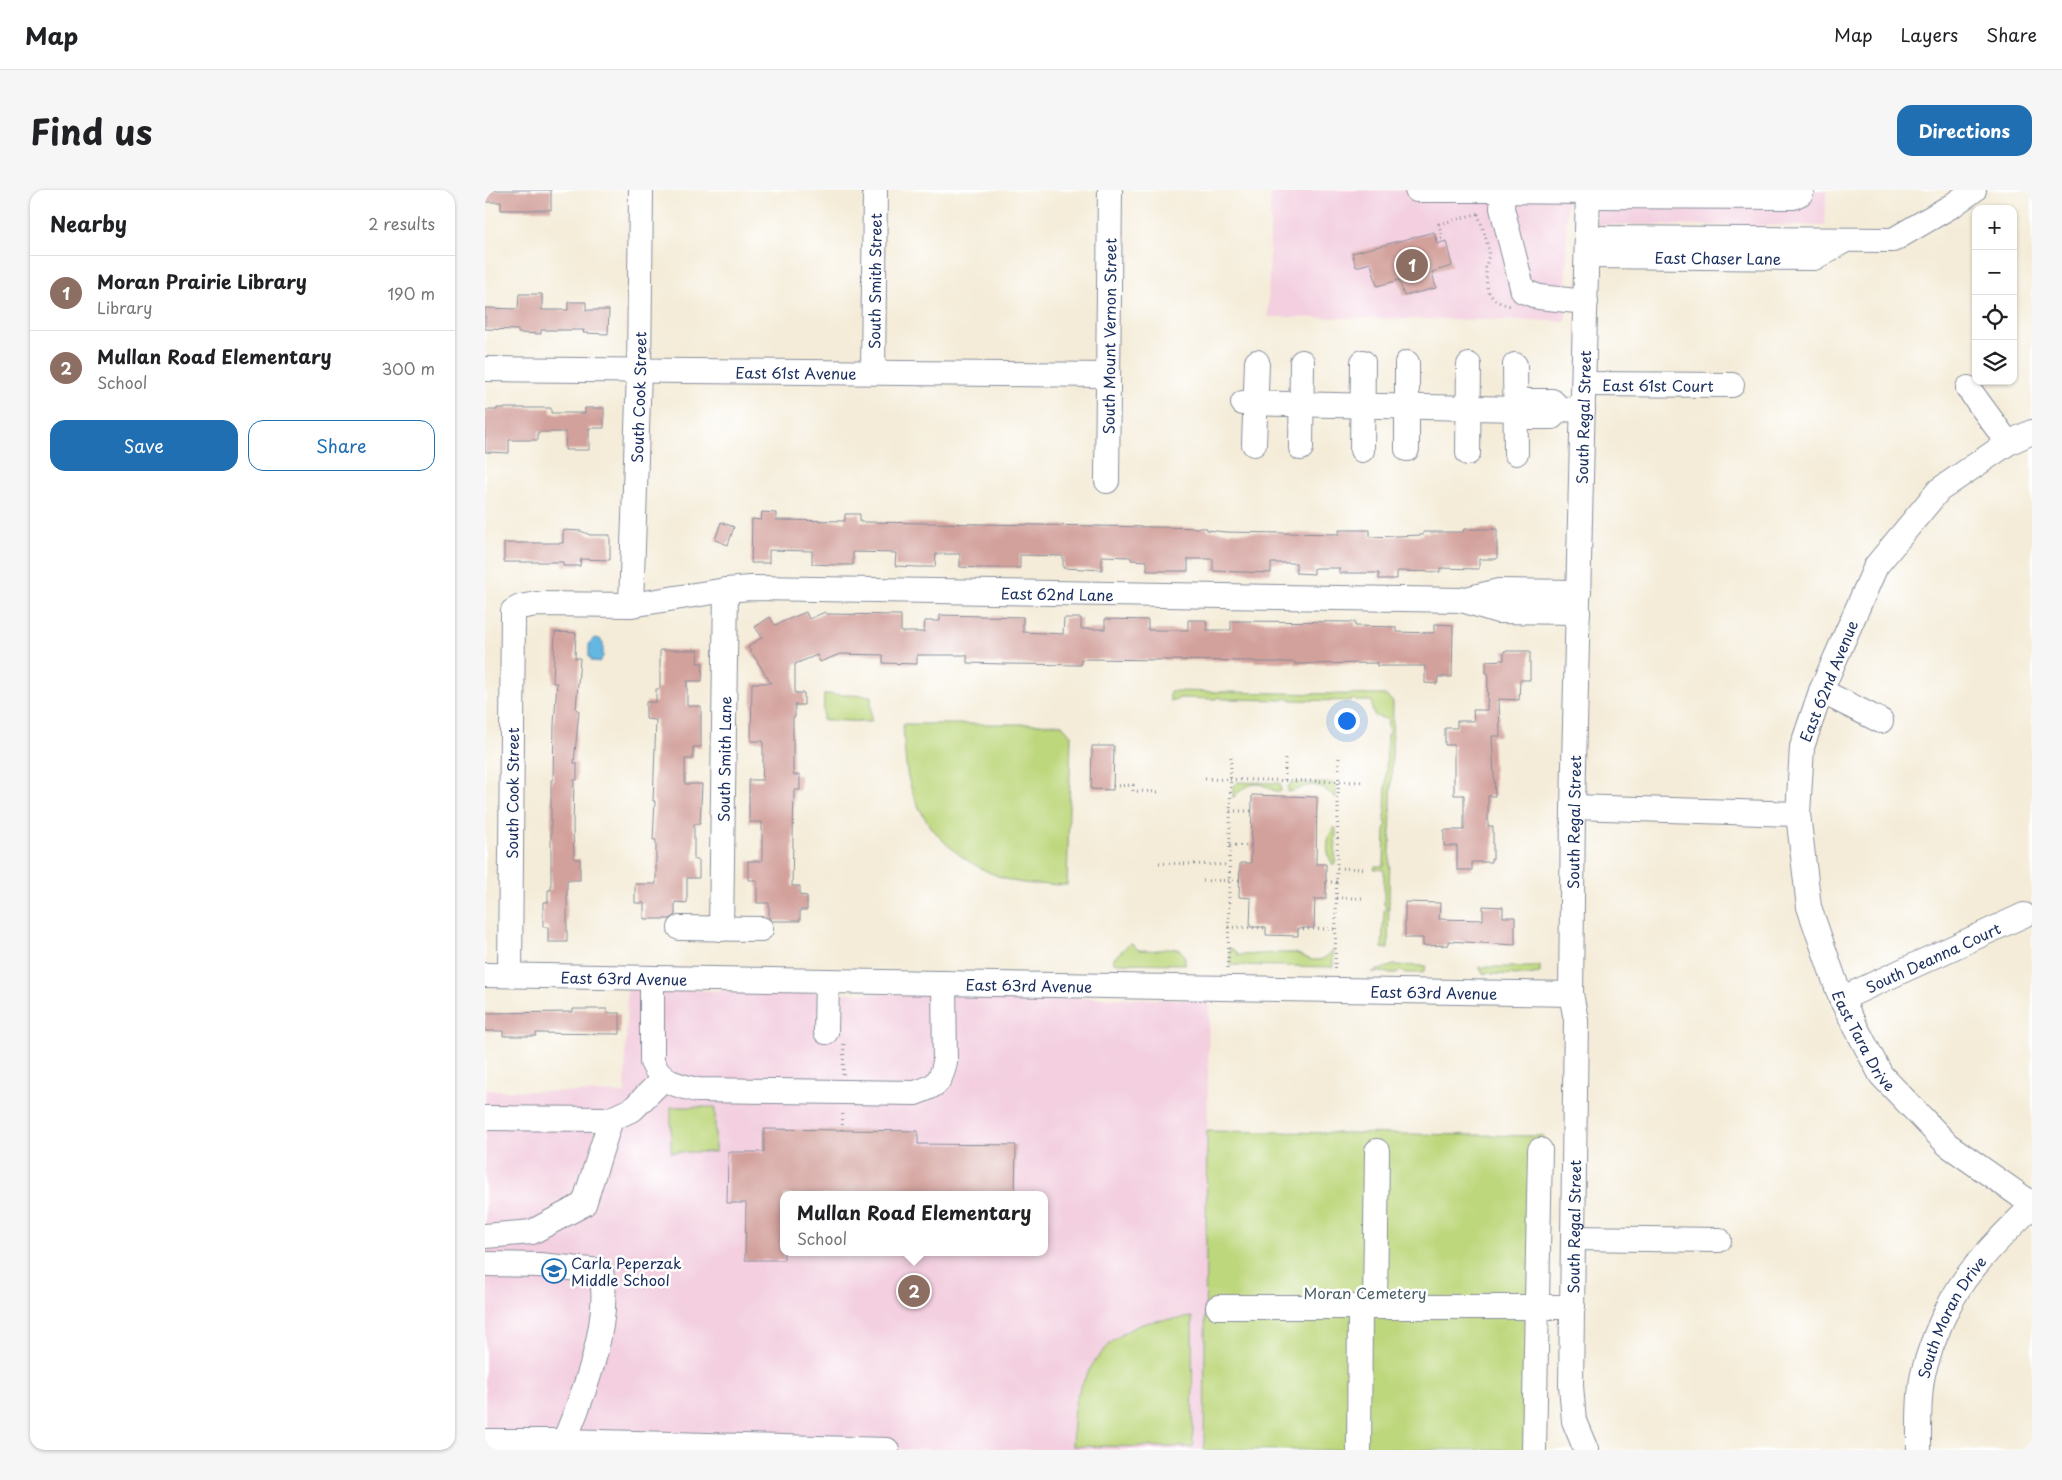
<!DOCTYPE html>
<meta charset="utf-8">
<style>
:root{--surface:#fff;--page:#f6f6f6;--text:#202124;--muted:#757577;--line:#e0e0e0;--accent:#1f6fb2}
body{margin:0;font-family:"Playpen Sans",sans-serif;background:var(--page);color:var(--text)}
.controls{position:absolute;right:15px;top:15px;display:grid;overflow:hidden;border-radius:10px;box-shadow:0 1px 4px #0004}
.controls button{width:45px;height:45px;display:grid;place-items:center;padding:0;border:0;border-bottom:1px solid var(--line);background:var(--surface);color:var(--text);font:25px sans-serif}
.you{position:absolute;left:861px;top:530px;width:18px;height:18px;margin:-12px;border:4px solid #fff;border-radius:50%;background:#1a73e8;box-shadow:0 0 0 8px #1a73e833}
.badge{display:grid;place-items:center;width:32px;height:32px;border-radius:50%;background:var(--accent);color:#fff;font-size:16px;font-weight:700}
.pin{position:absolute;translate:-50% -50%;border:2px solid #fff;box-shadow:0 1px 5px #0006}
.popup{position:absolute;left:295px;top:1001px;width:268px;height:65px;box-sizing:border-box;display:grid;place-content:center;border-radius:10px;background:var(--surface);filter:drop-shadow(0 1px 4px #0005);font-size:16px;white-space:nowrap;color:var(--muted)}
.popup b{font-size:19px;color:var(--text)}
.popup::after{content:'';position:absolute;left:50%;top:100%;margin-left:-10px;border:10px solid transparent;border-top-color:var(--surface)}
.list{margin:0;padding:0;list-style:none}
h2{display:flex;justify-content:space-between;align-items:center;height:65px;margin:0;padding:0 20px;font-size:21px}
h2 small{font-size:16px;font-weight:400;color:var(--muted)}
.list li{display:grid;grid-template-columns:32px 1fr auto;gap:15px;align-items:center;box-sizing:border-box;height:75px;padding:0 20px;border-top:1px solid var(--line)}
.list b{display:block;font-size:19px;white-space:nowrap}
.list p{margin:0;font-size:16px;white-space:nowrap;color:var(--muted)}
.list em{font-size:16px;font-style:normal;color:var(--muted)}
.actions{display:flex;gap:10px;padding:15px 20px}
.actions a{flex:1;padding:11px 0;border:1px solid var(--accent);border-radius:15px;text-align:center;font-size:18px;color:var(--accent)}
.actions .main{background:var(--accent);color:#fff}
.icon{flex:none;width:28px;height:28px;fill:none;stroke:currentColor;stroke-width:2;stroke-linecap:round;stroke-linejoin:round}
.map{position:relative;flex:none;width:1547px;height:1260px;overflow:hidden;border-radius:15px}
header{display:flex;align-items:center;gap:30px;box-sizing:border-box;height:70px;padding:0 25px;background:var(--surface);border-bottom:1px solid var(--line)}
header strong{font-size:24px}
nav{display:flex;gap:28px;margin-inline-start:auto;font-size:18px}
.intro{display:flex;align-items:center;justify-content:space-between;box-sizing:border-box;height:120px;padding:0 30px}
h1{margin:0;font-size:35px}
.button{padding:12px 22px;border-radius:15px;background:var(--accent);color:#fff;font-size:18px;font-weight:700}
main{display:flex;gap:30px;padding:0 30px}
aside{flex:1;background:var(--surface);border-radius:15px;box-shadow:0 1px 4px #0004}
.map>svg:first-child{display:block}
.built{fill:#f3cfdf;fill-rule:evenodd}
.green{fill:#bdd77c;stroke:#6c836d}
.water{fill:#64b7e0;stroke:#40739f}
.building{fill:#d3a19c}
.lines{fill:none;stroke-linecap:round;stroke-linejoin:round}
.minor-casing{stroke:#888e9b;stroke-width:26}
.path{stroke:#888e9b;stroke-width:3;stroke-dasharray:1 4;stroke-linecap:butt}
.minor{stroke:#fff;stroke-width:24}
.labels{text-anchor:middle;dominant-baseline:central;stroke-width:5;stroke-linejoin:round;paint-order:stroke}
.street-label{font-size:15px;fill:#1b2f5e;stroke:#fff}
.poi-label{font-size:15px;fill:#1b2f5e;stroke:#fff;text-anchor:start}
.park-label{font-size:15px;fill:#4c6167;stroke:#fff}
</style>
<header>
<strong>Map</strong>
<nav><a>Map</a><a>Layers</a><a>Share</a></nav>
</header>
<div class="intro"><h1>Find us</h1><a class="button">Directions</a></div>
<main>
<aside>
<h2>Nearby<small>2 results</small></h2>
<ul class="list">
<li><span class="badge" style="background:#8d6e63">1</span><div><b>Moran Prairie Library</b><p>Library</p></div><em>190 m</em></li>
<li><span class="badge" style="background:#8d6e63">2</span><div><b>Mullan Road Elementary</b><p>School</p></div><em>300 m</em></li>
</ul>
<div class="actions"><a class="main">Save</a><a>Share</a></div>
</aside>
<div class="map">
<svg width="1547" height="1260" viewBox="0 0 1547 1260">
<rect width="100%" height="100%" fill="#fff"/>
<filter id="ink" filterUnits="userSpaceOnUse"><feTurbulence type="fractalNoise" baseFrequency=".02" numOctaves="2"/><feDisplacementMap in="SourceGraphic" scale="10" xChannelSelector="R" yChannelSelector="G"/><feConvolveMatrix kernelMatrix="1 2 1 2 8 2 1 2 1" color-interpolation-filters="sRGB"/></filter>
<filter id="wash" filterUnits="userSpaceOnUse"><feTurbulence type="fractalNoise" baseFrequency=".0096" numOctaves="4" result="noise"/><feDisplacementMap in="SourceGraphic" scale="20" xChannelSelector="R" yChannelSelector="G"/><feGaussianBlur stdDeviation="1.12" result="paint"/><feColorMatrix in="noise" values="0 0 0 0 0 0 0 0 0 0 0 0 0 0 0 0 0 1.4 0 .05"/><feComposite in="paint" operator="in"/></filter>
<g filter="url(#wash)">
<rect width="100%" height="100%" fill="#f4ecd8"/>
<g class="built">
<path d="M786 0H1082L1081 131 783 127Z"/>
<path d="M1112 0H1341L1340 36 1112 35Z"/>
<path d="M142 799 724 810 719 1260H0V900L140 903ZM299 1005H559V1062H299Z"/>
</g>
<g class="green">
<path d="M685 501 900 505 908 512 903 759 897 758 899 721 901 718 899 714V680L889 679 890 676H899L900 637 902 635 900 631 902 545 904 542 902 529 890 526 887 520V511H871L870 509 865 511 804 510 802 508 798 510 738 509 734 507 731 509 696 508 685 511Z"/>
<path d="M339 504 386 506V532L338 530Z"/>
<path d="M418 534H576L586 545 582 695C561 694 538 696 518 688 474 672 438 640 425 595 419 575 420 554 418 534Z"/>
<path d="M752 592 795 593 796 601C789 602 786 599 780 596 768 590 756 599 748 608V596Z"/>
<path d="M807 593H848L851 597V608C842 600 832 592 819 597 813 599 809 601 803 602V596Z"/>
<path d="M849 638H851L850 673 848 675C841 664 840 649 849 638Z"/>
<path d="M645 753 654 760C660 760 668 761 674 760 687 758 701 755 700 774L631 773 627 770Z"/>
<path d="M745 758 752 762 753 765C770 765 788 762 807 763 817 763 820 771 833 770 840 769 843 765 848 760V777L745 775Z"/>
<path d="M909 775 941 776 938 783H918L916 781 910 783 887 782Z"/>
<path d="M1055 775V783L1042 785 1006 784 1004 782 998 784 994 777H1046Z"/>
<rect x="186" y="917" width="44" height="45"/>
<path d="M722 941 1059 946 1054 1260H719Z"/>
<path d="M707 1127 708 1257 587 1256C588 1241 587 1224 591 1210 601 1177 627 1142 661 1133 676 1129 692 1129 707 1127Z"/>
</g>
<path class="water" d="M109 448 115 449 118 453V467L114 472 107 471 104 466V453Z"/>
<g id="blocks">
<g class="building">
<path d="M0 0H66V20H16V12H0Z"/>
<path d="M949 42 952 54 961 51 967 76 947 82 951 98 919 106 914 90 892 96 886 73 871 77 867 63Z"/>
<path d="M34 104H57V120H83V112H101V120H124L123 144 98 143 99 140H56V144L33 143V140L0 139V118L33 119Z"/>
<path d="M12 218H66V223H100V218H119V238H104V260H80L81 242H53V250H24V263L0 262V220H12Z"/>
<path d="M277 322 291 323V330L360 331V324H375V332H386L722 338V340L741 342 854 344V340H885V347L938 345V342H978L979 339H1012V369H994V379L955 378V382L912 381V389H894V383H854V378H829V384L811 383V373H786V383L728 381V369H703V381H662V371L646 370V367L617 366V380L599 379 578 378V366L535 365V378H493L475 377V364H451L450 377H433L410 376 411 363 368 362V375H350L327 374V361L284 360V373H266L267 329 276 330Z"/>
<path d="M236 332 249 337 243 355 230 350Z"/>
<path d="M78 340 96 341 105 345H125V370L96 369 95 376H78V372H19V353H78Z"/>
<path d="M321 422 324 429 340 422 341 424 416 425V442H439L440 431H455V425L538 427V442L578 444 579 428H596V439H620V429L663 430V440H703V430H721L722 440H746V431L870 432V436L911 437V442L949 443V434L968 435 967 487H953L952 494 940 493V476H892V473L810 474V472H770V471L596 469V475L521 474 482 473V465H432V474L398 473V465L355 464 335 472 332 465 310 474V503H319V515H310V527H308V585H315V600H309L307 696H315V705L322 706V720H315V731H287L284 728V713H272V690H263V671H277V632H264V590H277L278 575V551H266L267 493H286L263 457 277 447 270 437 285 427 290 435Z"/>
<path d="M70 442 91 443 90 468H95L91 519 94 521 89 573H92V590H89L88 637 89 669H95V690H82V752H63V737H58V712H63V700H66V590H68L69 534 72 493H68Z"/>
<path d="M175 460H213L212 473H218L217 491H202V516H216V557H208V569H200V594H217L215 634H209V670H214V688H202V713L190 712V726L185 729H159V713H150V694H171V650H168L170 611H168L171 530 161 529V512H171V499H175Z"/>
<path d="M1019 461H1045V490H1035L1034 510 1014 509 1015 546H1007L1010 606H1003V636H1008V669H1006V672H987V680H972V656H959V640H979V605H969V555H960V538H972V531H989L988 520H1002L1003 483H1001V471L1019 470Z"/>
<path d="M607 556H629L628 600 606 599Z"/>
<path d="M767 605 832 607 831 674H841V709H830L829 738H813V746L781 745V737H765L766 708 754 707 755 673H766Z"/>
<path d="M920 712 955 713 954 729 998 730V716L1018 717V727H1030V755L963 751V755L938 756V748H920Z"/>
<path d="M88 819H122V823H135V844L51 843V846H18V841H0V823L88 822Z"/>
<path d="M279 939 433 941V954L531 955 530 1005H299V1070H260L261 1013H242L243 962H279Z"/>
</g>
</g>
</g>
<g filter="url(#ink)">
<use href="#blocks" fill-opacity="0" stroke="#888e9b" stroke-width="1"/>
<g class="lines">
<g class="minor-casing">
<g id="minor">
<path d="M932 0H1018"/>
<path d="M1103 6 1308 7 1316 3 1317 0"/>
<path d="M1102 48 1408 50 1468 15 1489 0"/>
<path id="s1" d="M1102 66 1329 68 1359 51"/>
<path d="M1101 112 1054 107 1038 101 1017 18 1018 1 1103 2"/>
<path d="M1030 175 1031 263"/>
<path id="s2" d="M0 179 622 185"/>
<path id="s3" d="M388 182 390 0"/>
<path id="s4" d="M1099 194 1247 195"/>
<path d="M1483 198 1523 253"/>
<path d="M758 213 1035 219"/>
<path d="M1075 219 1067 227H1043L1035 219 1043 211H1067L1075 219 1098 220"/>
<path id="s5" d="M1547 242 1523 253 1454 300 1391 376 1336 501 1317 557 1313 624 1324 717 1356 809 1396 885 1463 955 1547 1014"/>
<path d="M769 254 772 172"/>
<path d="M816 258 817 172"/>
<path d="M922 259V173"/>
<path d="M877 260 878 172"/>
<path d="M983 263 984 175"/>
<path id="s6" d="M622 291 625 0"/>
<path d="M977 410 1013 421 1093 422"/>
<path id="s7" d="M146 415 154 181 156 0"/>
<path d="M1336 501 1396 531"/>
<path d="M1088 617 1313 624"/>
<path d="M195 738 276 739"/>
<path id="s8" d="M236 739 241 400"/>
<path id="s9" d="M0 785 1086 804"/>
<path id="s10" d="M25 785 28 421 35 417 52 414 146 415 241 400 266 398 977 410 1014 401 1094 402"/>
<path d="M167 788V872C176 893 192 895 212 900L430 903C449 897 456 894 460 872L459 793"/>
<path id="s11" d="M1356 809 1539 725"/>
<path d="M341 842 342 791"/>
<path d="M0 928 126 929 148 919 178 889"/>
<path d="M0 1046 47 1042 99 1014 126 929"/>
<path d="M1089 1048 1234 1050"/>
<path d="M0 1074 54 1075 116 1081C127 1132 99 1204 79 1251"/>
<path d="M733 1117H1088"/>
<path d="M890 1117 892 961"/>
<path d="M0 1251H79L402 1260"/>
<path d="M874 1260 875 1117"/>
<path d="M1049 1260 1055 960"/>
<path id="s12" d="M1101 1260 1089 1231 1086 1195 1091 830 1086 804 1088 617 1103 0"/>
<path id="s13" d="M1434 1260C1434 1237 1433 1202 1439 1180 1447 1151 1462 1114 1480 1089 1500 1062 1524 1039 1547 1016"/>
</g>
</g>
<g class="path">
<path d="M993 24C997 36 1002 50 1004 62 1004 68 1001 73 1001 78 1001 101 1003 111 1026 116"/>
<path d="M951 49 957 48 954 34 995 23"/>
<path d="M720 589 879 592"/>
<path d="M800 590V565"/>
<path d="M628 596 648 595V601L675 602"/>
<path d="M745 621H767"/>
<path d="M745 655 766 656"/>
<path d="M674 673 744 675"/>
<path d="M852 678 878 679"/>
<path d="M718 691 755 690"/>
<path d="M841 692H852"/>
<path d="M851 708H877"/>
<path d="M743 737 781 738"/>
<path d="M813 739H851"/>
<path d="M743 778 746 565"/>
<path d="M850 779 854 566"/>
<path d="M358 885 359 851"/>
<path d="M357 940 358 921"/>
</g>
<use href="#minor" class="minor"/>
</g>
</g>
<defs>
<g id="school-ring" transform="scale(1.25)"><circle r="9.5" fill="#fff" stroke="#1f6fb2" stroke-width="1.5"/><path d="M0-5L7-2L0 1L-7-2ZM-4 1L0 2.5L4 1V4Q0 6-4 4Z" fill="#1f6fb2"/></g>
</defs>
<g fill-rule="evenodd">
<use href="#school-ring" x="69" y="1081"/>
</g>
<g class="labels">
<g class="street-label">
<text stroke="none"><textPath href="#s1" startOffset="131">East Chaser Lane</textPath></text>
<text stroke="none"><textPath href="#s3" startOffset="91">South Smith Street</textPath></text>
<text stroke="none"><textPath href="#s6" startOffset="145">South Mount Vernon Street</textPath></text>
<text stroke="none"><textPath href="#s2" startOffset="311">East 61st Avenue</textPath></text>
<text stroke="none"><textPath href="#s4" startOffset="74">East 61st Court</textPath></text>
<text stroke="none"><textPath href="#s7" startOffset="208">South Cook Street</textPath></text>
<text stroke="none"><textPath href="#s12" startOffset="1036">South Regal Street</textPath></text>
<text stroke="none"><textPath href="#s10" startOffset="911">East 62nd Lane</textPath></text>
<text transform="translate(1343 491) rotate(-68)">East 62nd Avenue</text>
<text stroke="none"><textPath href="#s8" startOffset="170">South Smith Lane</textPath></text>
<text stroke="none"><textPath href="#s10" startOffset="182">South Cook Street</textPath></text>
<text stroke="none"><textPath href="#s12" startOffset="631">South Regal Street</textPath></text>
<text stroke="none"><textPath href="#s11" startOffset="101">South Deanna Court</textPath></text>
<text stroke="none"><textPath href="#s9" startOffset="139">East 63rd Avenue</textPath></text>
<text stroke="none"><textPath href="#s9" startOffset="544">East 63rd Avenue</textPath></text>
<text stroke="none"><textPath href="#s9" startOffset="949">East 63rd Avenue</textPath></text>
<text stroke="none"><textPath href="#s5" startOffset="710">East Tara Drive</textPath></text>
<text stroke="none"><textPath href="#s12" startOffset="226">South Regal Street</textPath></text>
<text stroke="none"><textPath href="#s13" startOffset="140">South Moran Drive</textPath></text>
</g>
<g class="poi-label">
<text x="86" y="1072">Carla Peperzak<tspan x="86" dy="17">Middle School</tspan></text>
</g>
<g class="park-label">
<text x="880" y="1102">Moran Cemetery</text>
</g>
</g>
</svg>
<div class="controls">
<button>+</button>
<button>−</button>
<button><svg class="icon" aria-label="locate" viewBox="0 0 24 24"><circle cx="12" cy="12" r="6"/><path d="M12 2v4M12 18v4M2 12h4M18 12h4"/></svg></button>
<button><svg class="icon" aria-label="layers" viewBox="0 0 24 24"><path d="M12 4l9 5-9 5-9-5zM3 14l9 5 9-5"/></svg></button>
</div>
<div class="you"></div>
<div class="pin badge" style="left:927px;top:75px;background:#8d6e63">1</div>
<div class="pin badge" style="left:429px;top:1101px;background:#8d6e63">2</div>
<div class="popup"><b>Mullan Road Elementary</b>School</div>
</div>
</main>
